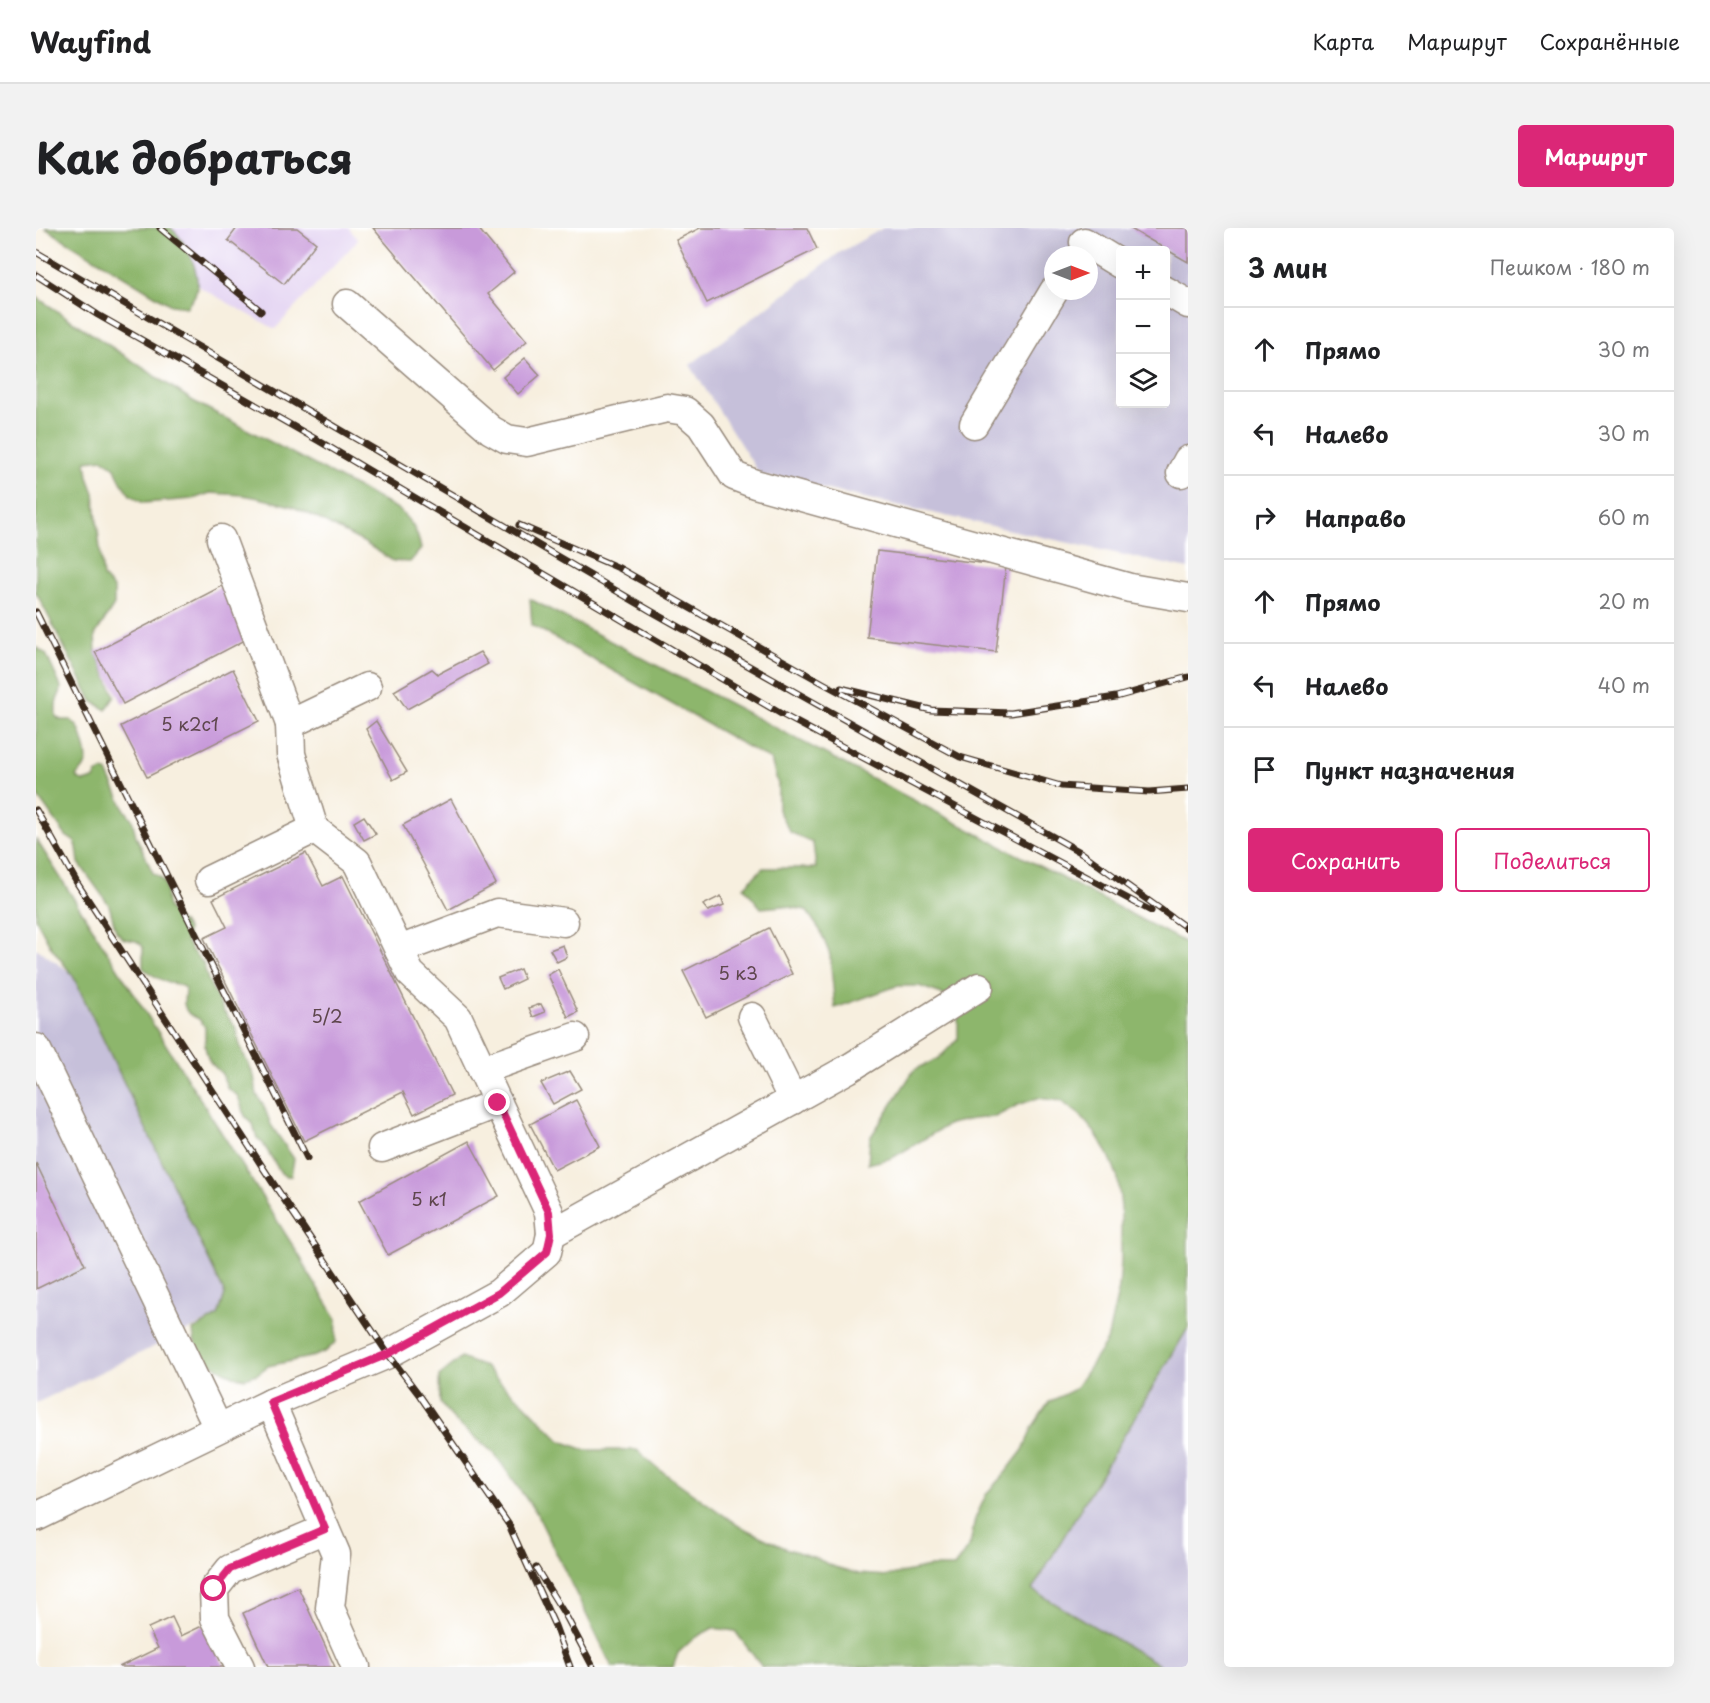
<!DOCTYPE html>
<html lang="ru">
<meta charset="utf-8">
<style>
:root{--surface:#fff;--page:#f2f2f2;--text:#202124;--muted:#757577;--line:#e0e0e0;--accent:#db2777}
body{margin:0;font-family:"Playpen Sans",sans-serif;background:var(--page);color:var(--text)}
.controls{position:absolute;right:18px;top:18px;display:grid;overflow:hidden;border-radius:6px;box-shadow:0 6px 24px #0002}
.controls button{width:54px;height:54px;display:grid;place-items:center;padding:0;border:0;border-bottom:2px solid var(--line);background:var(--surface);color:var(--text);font:30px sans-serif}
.compass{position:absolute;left:1008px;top:18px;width:54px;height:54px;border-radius:50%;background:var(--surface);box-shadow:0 6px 24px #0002;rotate:90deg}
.stop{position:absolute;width:18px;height:18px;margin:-14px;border:4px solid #db2777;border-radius:50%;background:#fff}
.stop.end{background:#db2777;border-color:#fff;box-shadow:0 2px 6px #0008}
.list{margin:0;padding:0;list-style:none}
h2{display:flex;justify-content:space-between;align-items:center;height:78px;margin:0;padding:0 24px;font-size:26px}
h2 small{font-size:20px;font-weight:400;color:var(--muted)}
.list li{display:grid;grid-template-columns:39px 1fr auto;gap:18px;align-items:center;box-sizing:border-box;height:84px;padding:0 24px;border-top:2px solid var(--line)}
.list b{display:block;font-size:22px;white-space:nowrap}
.list em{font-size:20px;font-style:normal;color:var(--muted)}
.actions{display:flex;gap:12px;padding:18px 24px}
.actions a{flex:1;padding:14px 0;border:2px solid var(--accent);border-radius:6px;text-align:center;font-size:21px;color:var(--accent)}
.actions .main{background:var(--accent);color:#fff}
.icon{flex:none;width:33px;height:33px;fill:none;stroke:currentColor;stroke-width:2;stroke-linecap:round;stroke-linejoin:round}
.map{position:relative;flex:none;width:1152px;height:1439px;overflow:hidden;border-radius:6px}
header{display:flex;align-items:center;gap:36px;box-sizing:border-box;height:84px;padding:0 30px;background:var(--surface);border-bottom:2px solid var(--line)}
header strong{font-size:28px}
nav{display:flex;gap:33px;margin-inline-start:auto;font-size:21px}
.intro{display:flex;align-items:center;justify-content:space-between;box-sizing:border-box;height:144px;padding:0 36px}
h1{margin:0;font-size:42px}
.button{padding:15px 27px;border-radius:6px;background:var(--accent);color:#fff;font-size:21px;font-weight:700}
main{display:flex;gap:36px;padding:0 36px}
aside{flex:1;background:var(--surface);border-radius:6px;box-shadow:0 6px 24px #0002}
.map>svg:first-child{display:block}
.built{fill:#e3d3f2}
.industrial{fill:#c6c0da;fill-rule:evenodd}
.forest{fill:#8db66c;stroke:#647045;stroke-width:1.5}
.building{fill:#c89ada}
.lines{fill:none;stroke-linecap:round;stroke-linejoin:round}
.minor-casing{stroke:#998c7e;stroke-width:31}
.minor{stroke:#fff;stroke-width:28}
.rail-casing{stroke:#3b2a1e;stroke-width:7}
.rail{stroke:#fff;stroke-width:4.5;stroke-dasharray:14;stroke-linecap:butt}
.route{stroke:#db2777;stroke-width:8}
.labels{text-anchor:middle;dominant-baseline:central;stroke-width:5;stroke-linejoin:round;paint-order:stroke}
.number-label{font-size:18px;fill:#5e464d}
</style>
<header>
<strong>Wayfind</strong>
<nav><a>Карта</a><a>Маршрут</a><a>Сохранённые</a></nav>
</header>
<div class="intro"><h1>Как добраться</h1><a class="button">Маршрут</a></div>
<main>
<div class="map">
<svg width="1152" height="1439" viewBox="0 0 1152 1439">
<rect width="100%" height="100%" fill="#fff"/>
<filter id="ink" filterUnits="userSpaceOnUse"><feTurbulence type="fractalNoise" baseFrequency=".0167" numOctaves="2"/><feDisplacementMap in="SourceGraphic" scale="12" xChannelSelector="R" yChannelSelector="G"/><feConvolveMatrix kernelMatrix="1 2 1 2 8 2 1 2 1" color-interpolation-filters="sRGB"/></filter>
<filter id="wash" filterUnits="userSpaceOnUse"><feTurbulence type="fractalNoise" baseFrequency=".008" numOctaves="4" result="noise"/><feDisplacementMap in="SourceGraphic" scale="24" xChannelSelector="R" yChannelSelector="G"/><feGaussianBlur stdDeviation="1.35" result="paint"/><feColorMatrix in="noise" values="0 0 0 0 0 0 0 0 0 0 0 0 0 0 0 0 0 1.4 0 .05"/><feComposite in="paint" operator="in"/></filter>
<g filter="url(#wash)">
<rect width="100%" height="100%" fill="#f7efdf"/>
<path class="built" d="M135 0H313L322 12 239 101 160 57V49L140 4Z"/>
<g class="industrial">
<path d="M847 0H1152V341L724 247 654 137 803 25ZM1084 22H1130V176H1084ZM1017 27H1053V63H1017Z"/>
<path d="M0 720 35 745 189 1066 182 1088 0 1175Z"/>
<path d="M1152 1100V1439H1128L996 1362Z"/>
</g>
<g class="forest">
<path d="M9 0H135C150 13 167 47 159 67 157 71 153 75 151 79L135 77Z"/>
<path d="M0 69 157 173 362 281C376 295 381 301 385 321L374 334 357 333 329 315 271 285 255 278 223 270 207 267 174 265 157 271 107 275 94 267 85 254 79 240 67 231 50 233 52 249 58 265 67 349 78 361V377L59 407 60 424 79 468 70 482 56 473 0 364Z"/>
<path d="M494 371 1152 716V1100L996 1362 1127 1439H726L699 1403 677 1400 658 1410 642 1425 637 1439H576L501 1286 458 1225 420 1194 404 1175 403 1148 425 1130 449 1139 466 1156 487 1174 525 1213 549 1222H601L620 1239 703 1298 749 1320 777 1329 799 1339 823 1346 851 1348 892 1339H918L934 1317 939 1291 951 1265 970 1244 987 1222 997 1198 1013 1174 1039 1161 1071 1113 1083 1060 1085 1034V980L1082 951 1073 927 1060 906 1044 887 1025 873 1002 870 982 877 959 889 937 891 913 896 856 930 832 936 834 910 878 842 903 830 922 811V785L906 766 883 758H861L799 780 794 727 784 702 770 682 747 678 725 680 708 659 727 640H780L777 615 754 604 742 582V556L735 532 496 397Z"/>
<path d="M0 419 10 426 25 459C25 466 23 466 21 472 19 477 20 484 20 489L25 492H35C43 498 45 504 47 513 52 527 54 538 40 548 46 556 51 554 59 550L60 546 66 543 71 544 89 582 96 591 100 608 117 645C139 654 125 671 134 683 139 690 147 694 151 701L150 713 156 723 167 735 172 752 188 784 199 798 205 821 218 848 221 867 227 876 235 897 258 931 255 948H249L245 945 226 914 221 910 217 896 209 888 202 868 192 861 186 846 174 834 172 830 169 819V799L163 791 153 786 150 782 148 776 149 760C143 756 140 756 134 755 125 752 114 746 107 740V720L105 716 100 713 88 711 80 703 73 677 43 635 41 619 39 614 30 608 0 566Z"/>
<path d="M0 611 266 1032 271 1043 301 1091 300 1114 290 1123 279 1128 232 1138 221 1146 209 1150 197 1148 167 1131 158 1112 157 1102 182 1088 189 1066 37 748 15 719 0 691Z"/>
</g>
<g id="blocks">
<g class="building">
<path d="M201 0H261L280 15 248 56 192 12Z"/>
<path d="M337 0H442L478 44 452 66 491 113 457 142Z"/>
<path d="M664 0H771L781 21 671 75 640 12Z"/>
<path d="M1093 0H1152V34Z"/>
<path d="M489 130 504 147 482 166 467 149Z"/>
<path d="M841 323 970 338 960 424 831 409Z"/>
<path d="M188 357 215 409 87 476 59 424Z"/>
<path d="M444 424 452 436 371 481 358 463 396 441 402 446Z"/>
<path d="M197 441 223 493 111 549 85 498Z"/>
<path d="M340 493 371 544 357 552 330 501Z"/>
<path d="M415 571 460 656 412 682 367 597Z"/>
<path d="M328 588 340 606 328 612 318 594Z"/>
<path d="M270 625 287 658 307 648 416 867 378 886 367 864 268 913 168 710 191 699 177 671Z"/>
<path d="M685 668 688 677 672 683 667 677Z"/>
<path d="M733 700 756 746 670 789 647 743Z"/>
<path d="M527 717 531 729 521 734 514 722Z"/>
<path d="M484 741 488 751 467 761 462 750Z"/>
<path d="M522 741 542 784 532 789 512 747Z"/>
<path d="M505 776 509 784 497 789 493 780Z"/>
<path d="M534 843 545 861 517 876 505 855Z"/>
<path d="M540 872 564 918 518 942 494 896Z"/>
<path d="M433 913 463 968 352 1027 323 973Z"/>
<path d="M0 935 49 1037 0 1061Z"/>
<path d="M262 1359 299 1439H232L207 1385Z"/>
<path d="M136 1389 145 1408 168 1397 189 1439H83L122 1420 112 1400Z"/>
</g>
</g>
</g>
<g filter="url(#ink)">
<use href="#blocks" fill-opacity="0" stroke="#998c7e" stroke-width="1.5"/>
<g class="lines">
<g class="minor-casing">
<g id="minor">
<path d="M1048 14 1084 36"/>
<path d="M1130 63 1152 76"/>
<path d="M311 76 455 202 471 211 491 214 631 180 649 183 665 197 698 248 719 256 1094 360 1152 370"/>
<path d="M938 196 1018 63"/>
<path d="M1145 245 1152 232"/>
<path d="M185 311 254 496"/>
<path d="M173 652 278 601"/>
<path d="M363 722 461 685 528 694"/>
<path d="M716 789 757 872"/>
<path d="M0 820 182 1200"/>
<path d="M446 842 539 809"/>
<path d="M346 920 462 875"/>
<path d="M515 1006 812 841 943 759"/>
<path d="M235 1175 300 1326 294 1380 320 1439"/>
<path d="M0 1289 235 1175 352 1126 463 1065 511 1024 515 1006 513 984 422 790 374 745 321 634 278 601 255 526 254 496 331 459"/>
<path d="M204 1439 179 1390 178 1361 194 1341 289 1301"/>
</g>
</g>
<use href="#minor" class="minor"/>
<g class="rail-casing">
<g id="rail">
<path d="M124 0 225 83"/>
<path d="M0 24 615 383 1046 625 1152 701"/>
<path d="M0 47 62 87 283 213 747 487 1115 683"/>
<path d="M483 297 583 340 787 455 924 529 1025 558 1113 564 1152 561"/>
<path d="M0 384 271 930"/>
<path d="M805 460 895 482 975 485 1080 469 1152 449"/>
<path d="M0 582 41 655 237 955 352 1126 384 1168 473 1297 519 1398 534 1439"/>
<path d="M500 1340 531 1390 557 1439"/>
</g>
</g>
<use href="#rail" class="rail"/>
</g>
</g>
<g class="lines" filter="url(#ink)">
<path class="route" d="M178 1361 194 1341 289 1301 235 1174 352 1126 463 1065 511 1024 515 1006 513 984 462 875"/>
</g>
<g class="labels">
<g class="number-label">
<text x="154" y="495">5 к2с1</text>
<text x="702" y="744">5 к3</text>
<text x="291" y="787">5/2</text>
<text x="393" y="970">5 к1</text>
</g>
</g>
</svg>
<div class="controls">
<button>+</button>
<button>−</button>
<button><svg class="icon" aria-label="layers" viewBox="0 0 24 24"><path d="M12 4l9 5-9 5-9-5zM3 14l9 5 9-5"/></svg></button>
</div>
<svg class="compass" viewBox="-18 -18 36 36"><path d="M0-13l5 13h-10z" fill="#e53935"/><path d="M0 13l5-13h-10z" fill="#757577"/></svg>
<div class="stop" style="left:178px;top:1361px"></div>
<div class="stop end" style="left:462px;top:875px"></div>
</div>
<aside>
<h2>3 мин<small>Пешком · 180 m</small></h2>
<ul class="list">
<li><svg class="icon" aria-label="ahead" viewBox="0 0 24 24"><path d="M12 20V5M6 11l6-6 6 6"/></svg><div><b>Прямо</b></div><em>30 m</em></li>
<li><svg class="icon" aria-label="left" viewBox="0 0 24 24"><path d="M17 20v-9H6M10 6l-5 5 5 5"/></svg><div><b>Налево</b></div><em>30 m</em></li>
<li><svg class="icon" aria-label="right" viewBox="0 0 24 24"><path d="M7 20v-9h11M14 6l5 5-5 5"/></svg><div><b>Направо</b></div><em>60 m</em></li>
<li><svg class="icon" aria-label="ahead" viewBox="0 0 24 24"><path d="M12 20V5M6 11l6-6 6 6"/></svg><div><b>Прямо</b></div><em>20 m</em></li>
<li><svg class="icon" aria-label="left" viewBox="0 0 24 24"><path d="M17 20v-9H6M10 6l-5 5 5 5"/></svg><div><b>Налево</b></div><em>40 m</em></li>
<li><svg class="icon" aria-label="arrive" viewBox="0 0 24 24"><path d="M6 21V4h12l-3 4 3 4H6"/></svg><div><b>Пункт назначения</b></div></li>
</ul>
<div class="actions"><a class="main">Сохранить</a><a>Поделиться</a></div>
</aside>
</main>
